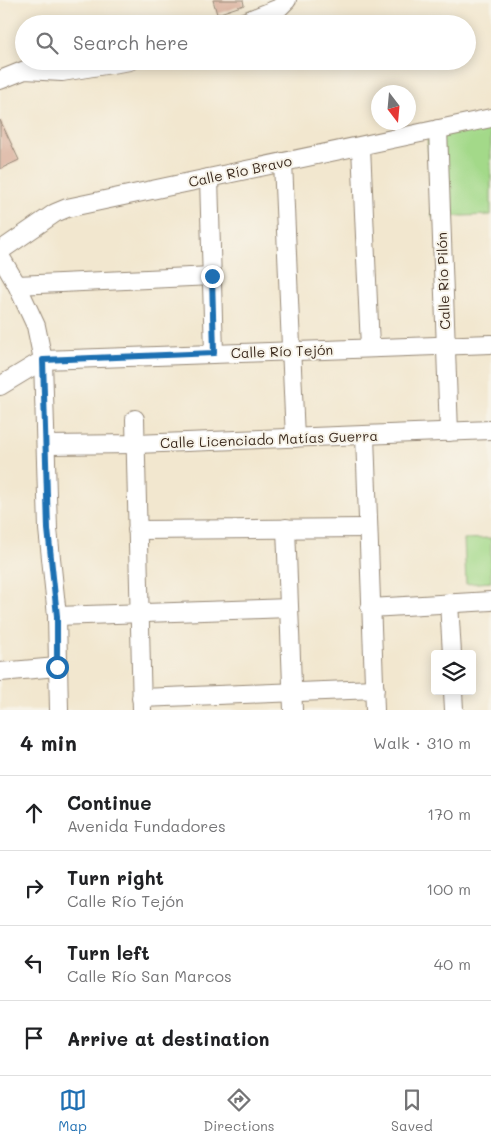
<!DOCTYPE html>
<meta charset="utf-8">
<style>
:root{--surface:#fff;--page:#f2f2f2;--text:#202124;--muted:#757577;--line:#e0e0e0;--accent:#1f6fb2}
body{margin:0;font-family:Mali,sans-serif;background:var(--page);color:var(--text)}
.controls{position:absolute;right:15px;bottom:15px;display:grid;overflow:hidden;border-radius:5px;box-shadow:0 2px 12px #0003}
.controls button{width:45px;height:45px;display:grid;place-items:center;padding:0;border:0;border-bottom:1px solid var(--line);background:var(--surface);color:var(--text);font:25px sans-serif}
.compass{position:absolute;left:371px;top:85px;width:45px;height:45px;border-radius:50%;background:var(--surface);box-shadow:0 2px 12px #0003;rotate:164deg}
.stop{position:absolute;width:15px;height:15px;margin:-11px;border:4px solid #1f6fb2;border-radius:50%;background:#fff}
.stop.end{background:#1f6fb2;border-color:#fff;box-shadow:0 1px 5px #0008}
.list{margin:0;padding:0;list-style:none}
h2{display:flex;justify-content:space-between;align-items:center;height:65px;margin:0;padding:0 20px;font-size:21px}
h2 small{font-size:16px;font-weight:400;color:var(--muted)}
.list li{display:grid;grid-template-columns:32px 1fr auto;gap:15px;align-items:center;box-sizing:border-box;height:75px;padding:0 20px;border-top:1px solid var(--line)}
.list b{display:block;font-size:19px;white-space:nowrap}
.list p{margin:0;font-size:16px;white-space:nowrap;color:var(--muted)}
.list em{font-size:16px;font-style:normal;color:var(--muted)}
.icon{flex:none;width:28px;height:28px;fill:none;stroke:currentColor;stroke-width:2;stroke-linecap:round;stroke-linejoin:round}
.map{position:relative;flex:none;width:491px;height:710px;overflow:hidden}
.search{position:absolute;background:var(--surface);box-shadow:0 2px 12px #0003;left:15px;right:15px;top:15px;height:55px;display:flex;align-items:center;gap:12px;box-sizing:border-box;padding:0 18px;border-radius:28px;color:var(--muted);font-size:19px}
.sheet{height:365px;background:var(--surface)}
nav{display:flex;justify-content:space-around;align-items:center;box-sizing:border-box;height:70px;border-top:1px solid var(--line);background:var(--surface);font-size:14px;color:var(--muted)}
nav a{display:grid;justify-items:center;gap:2px}
nav .on{color:var(--accent)}
.map>svg:first-child{display:block}
.green{fill:#a3d989;stroke:#6f8254}
.building{fill:#d8aa96}
.lines{fill:none;stroke-linecap:round;stroke-linejoin:round}
.minor-casing{stroke:#968876;stroke-width:20}
.minor{stroke:#fff;stroke-width:18}
.route{stroke:#1f6fb2;stroke-width:6}
.labels{text-anchor:middle;dominant-baseline:central;stroke-width:4;stroke-linejoin:round;paint-order:stroke}
.street-label{font-size:14px;fill:#3b2a1e;stroke:#f7f3e8}
</style>
<div class="map">
<svg width="491" height="710" viewBox="0 0 491 710">
<rect width="100%" height="100%" fill="#f7f3e8"/>
<filter id="ink" filterUnits="userSpaceOnUse"><feTurbulence type="fractalNoise" baseFrequency=".02" numOctaves="2"/><feDisplacementMap in="SourceGraphic" scale="10" xChannelSelector="R" yChannelSelector="G"/><feConvolveMatrix kernelMatrix="1 2 1 2 8 2 1 2 1" color-interpolation-filters="sRGB"/></filter>
<filter id="wash" filterUnits="userSpaceOnUse"><feTurbulence type="fractalNoise" baseFrequency=".0096" numOctaves="4" result="noise"/><feDisplacementMap in="SourceGraphic" scale="20" xChannelSelector="R" yChannelSelector="G"/><feGaussianBlur stdDeviation="1.12" result="paint"/><feColorMatrix in="noise" values="0 0 0 0 0 0 0 0 0 0 0 0 0 0 0 0 0 1.4 0 .05"/><feComposite in="paint" operator="in"/></filter>
<g filter="url(#wash)">
<rect width="100%" height="100%" fill="#f2e7cf"/>
<g class="green">
<path d="M491 118V215L432 217 427 131Z"/>
<path d="M491 538V582L466 584 464 539Z"/>
</g>
<g id="blocks">
<g class="building">
<path d="M213 0H243L244 5 217 14Z"/>
<path d="M0 120 19 160 0 169Z"/>
</g>
</g>
</g>
<g filter="url(#ink)">
<use href="#blocks" fill-opacity="0" stroke="#968876" stroke-width="1"/>
<g class="lines">
<g class="minor-casing">
<g id="minor">
<path d="M239 24 279 8 287 0"/>
<path d="M0 80 25 70 62 72 130 61"/>
<path d="M438 129 449 432"/>
<path d="M361 147 370 347"/>
<path d="M283 162 295 438"/>
<path d="M209 178 214 353"/>
<path d="M0 251 55 213 67 208 491 118"/>
<path d="M0 256 17 285 36 326 43 360 48 529 57 616 59 710"/>
<path d="M17 285 212 276"/>
<path d="M0 386 43 360 491 344"/>
<path d="M135 419 142 710"/>
<path d="M365 436 375 710"/>
<path d="M46 445 136 444 491 430"/>
<path d="M286 528 293 710"/>
<path d="M137 530 367 528"/>
<path d="M449 603 452 654"/>
<path d="M370 608 491 601"/>
<path d="M57 616 289 608"/>
<path d="M0 672 57 667"/>
<path d="M453 691 454 710"/>
<path d="M141 698 375 689"/>
</g>
</g>
<use href="#minor" class="minor"/>
</g>
</g>
<g class="lines" filter="url(#ink)">
<path class="route" d="M57 667V616L48 529 43 360 214 353 212 276"/>
</g>
<g class="labels">
<g class="street-label">
<text transform="translate(240 171) rotate(-12)">Calle Río Bravo</text>
<text transform="translate(443 281) rotate(-92)">Calle Río Pilón</text>
<text transform="translate(282 351) rotate(-2)">Calle Río Tejón</text>
<text transform="translate(269 439) rotate(-2)">Calle Licenciado Matías Guerra</text>
</g>
</g>
</svg>
<div class="controls">
<button><svg class="icon" aria-label="layers" viewBox="0 0 24 24"><path d="M12 4l9 5-9 5-9-5zM3 14l9 5 9-5"/></svg></button>
</div>
<svg class="compass" viewBox="-18 -18 36 36"><path d="M0-13l5 13h-10z" fill="#e53935"/><path d="M0 13l5-13h-10z" fill="#757577"/></svg>
<div class="stop" style="left:57px;top:667px"></div>
<div class="stop end" style="left:212px;top:276px"></div>
<div class="search"><svg class="icon" aria-label="search" viewBox="0 0 24 24"><circle cx="10" cy="10" r="6"/><path d="M15 15l6 6"/></svg>Search here</div>
</div>
<section class="sheet">
<h2>4 min<small>Walk · 310 m</small></h2>
<ul class="list">
<li><svg class="icon" aria-label="ahead" viewBox="0 0 24 24"><path d="M12 20V5M6 11l6-6 6 6"/></svg><div><b>Continue</b><p>Avenida Fundadores</p></div><em>170 m</em></li>
<li><svg class="icon" aria-label="right" viewBox="0 0 24 24"><path d="M7 20v-9h11M14 6l5 5-5 5"/></svg><div><b>Turn right</b><p>Calle Río Tejón</p></div><em>100 m</em></li>
<li><svg class="icon" aria-label="left" viewBox="0 0 24 24"><path d="M17 20v-9H6M10 6l-5 5 5 5"/></svg><div><b>Turn left</b><p>Calle Río San Marcos</p></div><em>40 m</em></li>
<li><svg class="icon" aria-label="arrive" viewBox="0 0 24 24"><path d="M6 21V4h12l-3 4 3 4H6"/></svg><div><b>Arrive at destination</b></div></li>
</ul>
</section>
<nav>
<a class="on"><svg class="icon" aria-label="map" viewBox="0 0 24 24"><path d="M3 6l6-2 6 2 6-2v14l-6 2-6-2-6 2zM9 4v14M15 6v14"/></svg>Map</a>
<a><svg class="icon" aria-label="directions" viewBox="0 0 24 24"><path d="M12 3l9 9-9 9-9-9zM9 14v-3h6M13 9l2 2-2 2"/></svg>Directions</a>
<a><svg class="icon" aria-label="saved" viewBox="0 0 24 24"><path d="M7 4h10v16l-5-4-5 4z"/></svg>Saved</a>
</nav>
